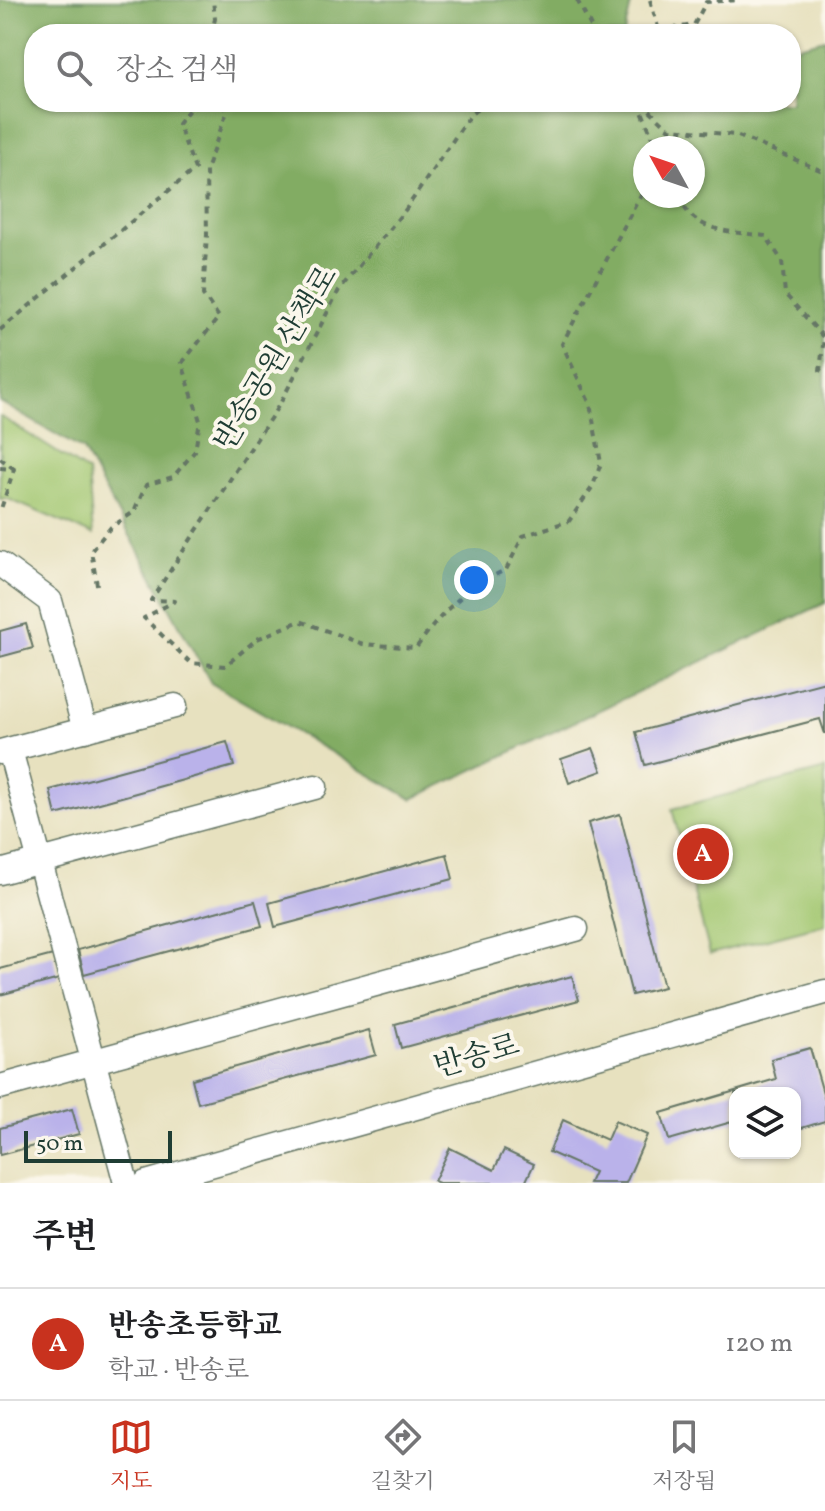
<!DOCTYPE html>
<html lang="ko">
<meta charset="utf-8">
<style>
:root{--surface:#fff;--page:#f6f6f6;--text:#202124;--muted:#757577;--line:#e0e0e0;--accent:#c8321e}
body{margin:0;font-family:Vollkorn,"Noto Serif KR",serif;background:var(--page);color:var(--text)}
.controls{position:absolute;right:24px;bottom:24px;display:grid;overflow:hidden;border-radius:16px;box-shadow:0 2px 6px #0004}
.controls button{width:72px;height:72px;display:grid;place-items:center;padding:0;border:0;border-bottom:2px solid var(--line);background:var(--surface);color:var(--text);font:40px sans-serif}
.compass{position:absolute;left:633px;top:136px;width:72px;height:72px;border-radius:50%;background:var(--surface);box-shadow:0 2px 6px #0004;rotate:310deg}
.scale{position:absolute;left:24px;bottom:20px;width:148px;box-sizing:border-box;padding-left:8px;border:4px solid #1f3d34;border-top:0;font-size:22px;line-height:28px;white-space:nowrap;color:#1f3d34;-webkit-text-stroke:6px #fbf7ec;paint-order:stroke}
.you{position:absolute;left:474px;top:580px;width:28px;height:28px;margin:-20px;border:6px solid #fff;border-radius:50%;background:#1a73e8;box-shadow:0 0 0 12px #1a73e833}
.badge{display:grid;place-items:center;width:52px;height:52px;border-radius:50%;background:var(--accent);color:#fff;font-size:26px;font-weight:700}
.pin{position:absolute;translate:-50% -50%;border:4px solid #fff;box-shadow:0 2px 8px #0006}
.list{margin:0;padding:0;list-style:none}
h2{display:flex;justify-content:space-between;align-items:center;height:104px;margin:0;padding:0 32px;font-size:34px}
h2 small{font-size:26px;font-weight:400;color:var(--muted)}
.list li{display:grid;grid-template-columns:52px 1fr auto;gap:24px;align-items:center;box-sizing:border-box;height:112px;padding:0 32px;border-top:2px solid var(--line)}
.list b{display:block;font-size:30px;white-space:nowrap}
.list p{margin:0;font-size:26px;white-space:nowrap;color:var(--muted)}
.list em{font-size:26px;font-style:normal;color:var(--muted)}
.icon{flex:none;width:44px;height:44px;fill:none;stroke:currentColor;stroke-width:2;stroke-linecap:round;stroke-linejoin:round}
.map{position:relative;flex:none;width:825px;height:1183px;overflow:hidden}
.search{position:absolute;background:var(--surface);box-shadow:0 2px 6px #0004;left:24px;right:24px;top:24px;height:88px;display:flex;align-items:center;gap:20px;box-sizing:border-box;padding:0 28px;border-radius:32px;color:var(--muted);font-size:30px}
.sheet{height:216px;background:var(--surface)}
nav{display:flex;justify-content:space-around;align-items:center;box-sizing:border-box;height:112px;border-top:2px solid var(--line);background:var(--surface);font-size:22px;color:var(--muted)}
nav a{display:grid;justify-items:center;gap:4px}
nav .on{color:var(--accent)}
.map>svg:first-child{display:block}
.green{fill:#a3c771;stroke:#618252;stroke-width:2}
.forest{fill:#82ac63;stroke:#50744c;stroke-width:2;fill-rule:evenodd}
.building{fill:#bab2ea}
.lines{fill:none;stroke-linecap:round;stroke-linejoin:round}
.minor-casing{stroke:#657665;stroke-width:27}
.path{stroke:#657665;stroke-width:4;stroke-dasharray:6 6;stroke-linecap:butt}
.minor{stroke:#fff;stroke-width:24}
.labels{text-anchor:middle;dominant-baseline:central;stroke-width:8;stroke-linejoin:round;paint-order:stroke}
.street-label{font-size:30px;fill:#1f3d34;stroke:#fbf7ec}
</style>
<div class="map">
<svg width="825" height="1183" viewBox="0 0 825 1183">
<rect width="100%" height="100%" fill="#fbf7ec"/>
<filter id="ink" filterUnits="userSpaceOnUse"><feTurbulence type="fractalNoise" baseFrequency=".0125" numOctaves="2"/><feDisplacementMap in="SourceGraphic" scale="16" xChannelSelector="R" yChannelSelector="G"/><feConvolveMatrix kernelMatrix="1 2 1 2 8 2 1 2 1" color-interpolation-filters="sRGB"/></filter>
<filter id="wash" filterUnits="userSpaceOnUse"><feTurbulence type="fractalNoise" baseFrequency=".006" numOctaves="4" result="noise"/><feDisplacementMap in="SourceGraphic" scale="32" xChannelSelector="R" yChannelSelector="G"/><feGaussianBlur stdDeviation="1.8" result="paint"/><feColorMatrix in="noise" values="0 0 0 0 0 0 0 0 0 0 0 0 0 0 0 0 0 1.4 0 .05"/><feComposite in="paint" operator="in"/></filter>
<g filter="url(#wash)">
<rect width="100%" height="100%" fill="#e7e1bf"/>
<g class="green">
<path d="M0 416 88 472 93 535 6 498 0 499Z"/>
<path d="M825 769V924L710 954 672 809Z"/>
</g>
<path class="forest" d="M0 0H632L624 34H34V102H791V48L825 39V603L412 799 211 683 83 450 0 402ZM645 148H693V196H645Z"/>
<g id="blocks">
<g class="building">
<path d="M26 624 33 648 0 657V631Z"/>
<path d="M825 682V734L820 719 645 765 636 732Z"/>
<path d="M227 742 234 766 56 815 50 790Z"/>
<path d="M593 748 602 771 569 783 561 759Z"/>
<path d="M620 814 664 987 632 995 588 823Z"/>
<path d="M447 854 453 879 275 927 269 903Z"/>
<path d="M255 901 262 926 84 974 78 950Z"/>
<path d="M53 955 59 979 0 995V969Z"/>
<path d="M572 976 579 1000 401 1048 395 1024Z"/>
<path d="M369 1030 376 1055 198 1103 192 1079Z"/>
<path d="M810 1048 825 1100V1121L795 1130V1093H735V1121L669 1140 661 1113 776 1079 771 1059Z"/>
<path d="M72 1109 79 1134 0 1155V1128Z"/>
<path d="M563 1120 607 1140 615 1121 647 1135 626 1183H589L594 1172 549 1152Z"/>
<path d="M450 1148 494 1170 504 1150 534 1164 525 1183H439L434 1181Z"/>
</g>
</g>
</g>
<g filter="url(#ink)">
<use href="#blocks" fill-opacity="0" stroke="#657665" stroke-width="2"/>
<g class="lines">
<g class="minor-casing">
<g id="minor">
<path d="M0 564 50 601 85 730"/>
<path d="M10 750 126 1183"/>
<path d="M0 752 175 706"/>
<path d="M0 872 315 787"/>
<path d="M0 1087 576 929"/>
<path d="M146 1183 825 992"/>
</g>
</g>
<g class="path">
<path d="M577 0 595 34"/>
<path d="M650 0 660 34"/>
<path d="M659 30 694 25 706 2 740 0"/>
<path d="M211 34 215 19 213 0"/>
<path d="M487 102 471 114 406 209 339 290 281 402 151 600 175 601 144 618 191 663 225 666 257 639 300 621 363 644 416 648C442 612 465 587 506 570L523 536 569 521 593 486 601 463 590 404 562 344 645 187"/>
<path d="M638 102 655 143 653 148"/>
<path d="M641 102 670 129 736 135 825 172"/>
<path d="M679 196C692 234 732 231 766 236L782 261 785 294 824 338 820 370 825 373"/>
<path d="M0 330 195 169 178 124 195 102"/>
<path d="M0 458 14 469"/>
<path d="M0 468 14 469 0 512"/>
<path d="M97 585 91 551 111 527 134 512 146 485 173 477 195 451 200 421 182 363 219 317 203 295 207 235 206 170 227 112 221 102"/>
</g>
<use href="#minor" class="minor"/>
</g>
</g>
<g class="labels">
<g class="street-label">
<text transform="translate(277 359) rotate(-59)">반송공원 산책로</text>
<text transform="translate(477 1057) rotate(-16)">반송로</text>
</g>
</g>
</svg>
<div class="controls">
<button><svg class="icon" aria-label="layers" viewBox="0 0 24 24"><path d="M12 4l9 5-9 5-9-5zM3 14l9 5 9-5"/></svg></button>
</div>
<svg class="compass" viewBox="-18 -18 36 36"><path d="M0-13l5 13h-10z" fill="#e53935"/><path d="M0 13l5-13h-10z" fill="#757577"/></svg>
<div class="scale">50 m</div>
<div class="you"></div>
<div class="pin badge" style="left:703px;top:854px">A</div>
<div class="search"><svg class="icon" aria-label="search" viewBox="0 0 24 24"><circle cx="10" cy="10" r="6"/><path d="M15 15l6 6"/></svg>장소 검색</div>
</div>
<section class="sheet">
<h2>주변<small></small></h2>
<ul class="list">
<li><span class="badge">A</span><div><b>반송초등학교</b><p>학교 · 반송로</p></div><em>120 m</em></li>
</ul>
</section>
<nav>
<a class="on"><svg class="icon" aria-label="map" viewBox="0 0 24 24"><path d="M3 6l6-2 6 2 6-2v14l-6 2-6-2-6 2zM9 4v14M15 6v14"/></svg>지도</a>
<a><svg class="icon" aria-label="directions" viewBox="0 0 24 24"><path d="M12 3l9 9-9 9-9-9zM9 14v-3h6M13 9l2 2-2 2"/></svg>길찾기</a>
<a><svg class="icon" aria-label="saved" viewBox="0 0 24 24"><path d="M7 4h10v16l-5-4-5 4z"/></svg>저장됨</a>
</nav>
